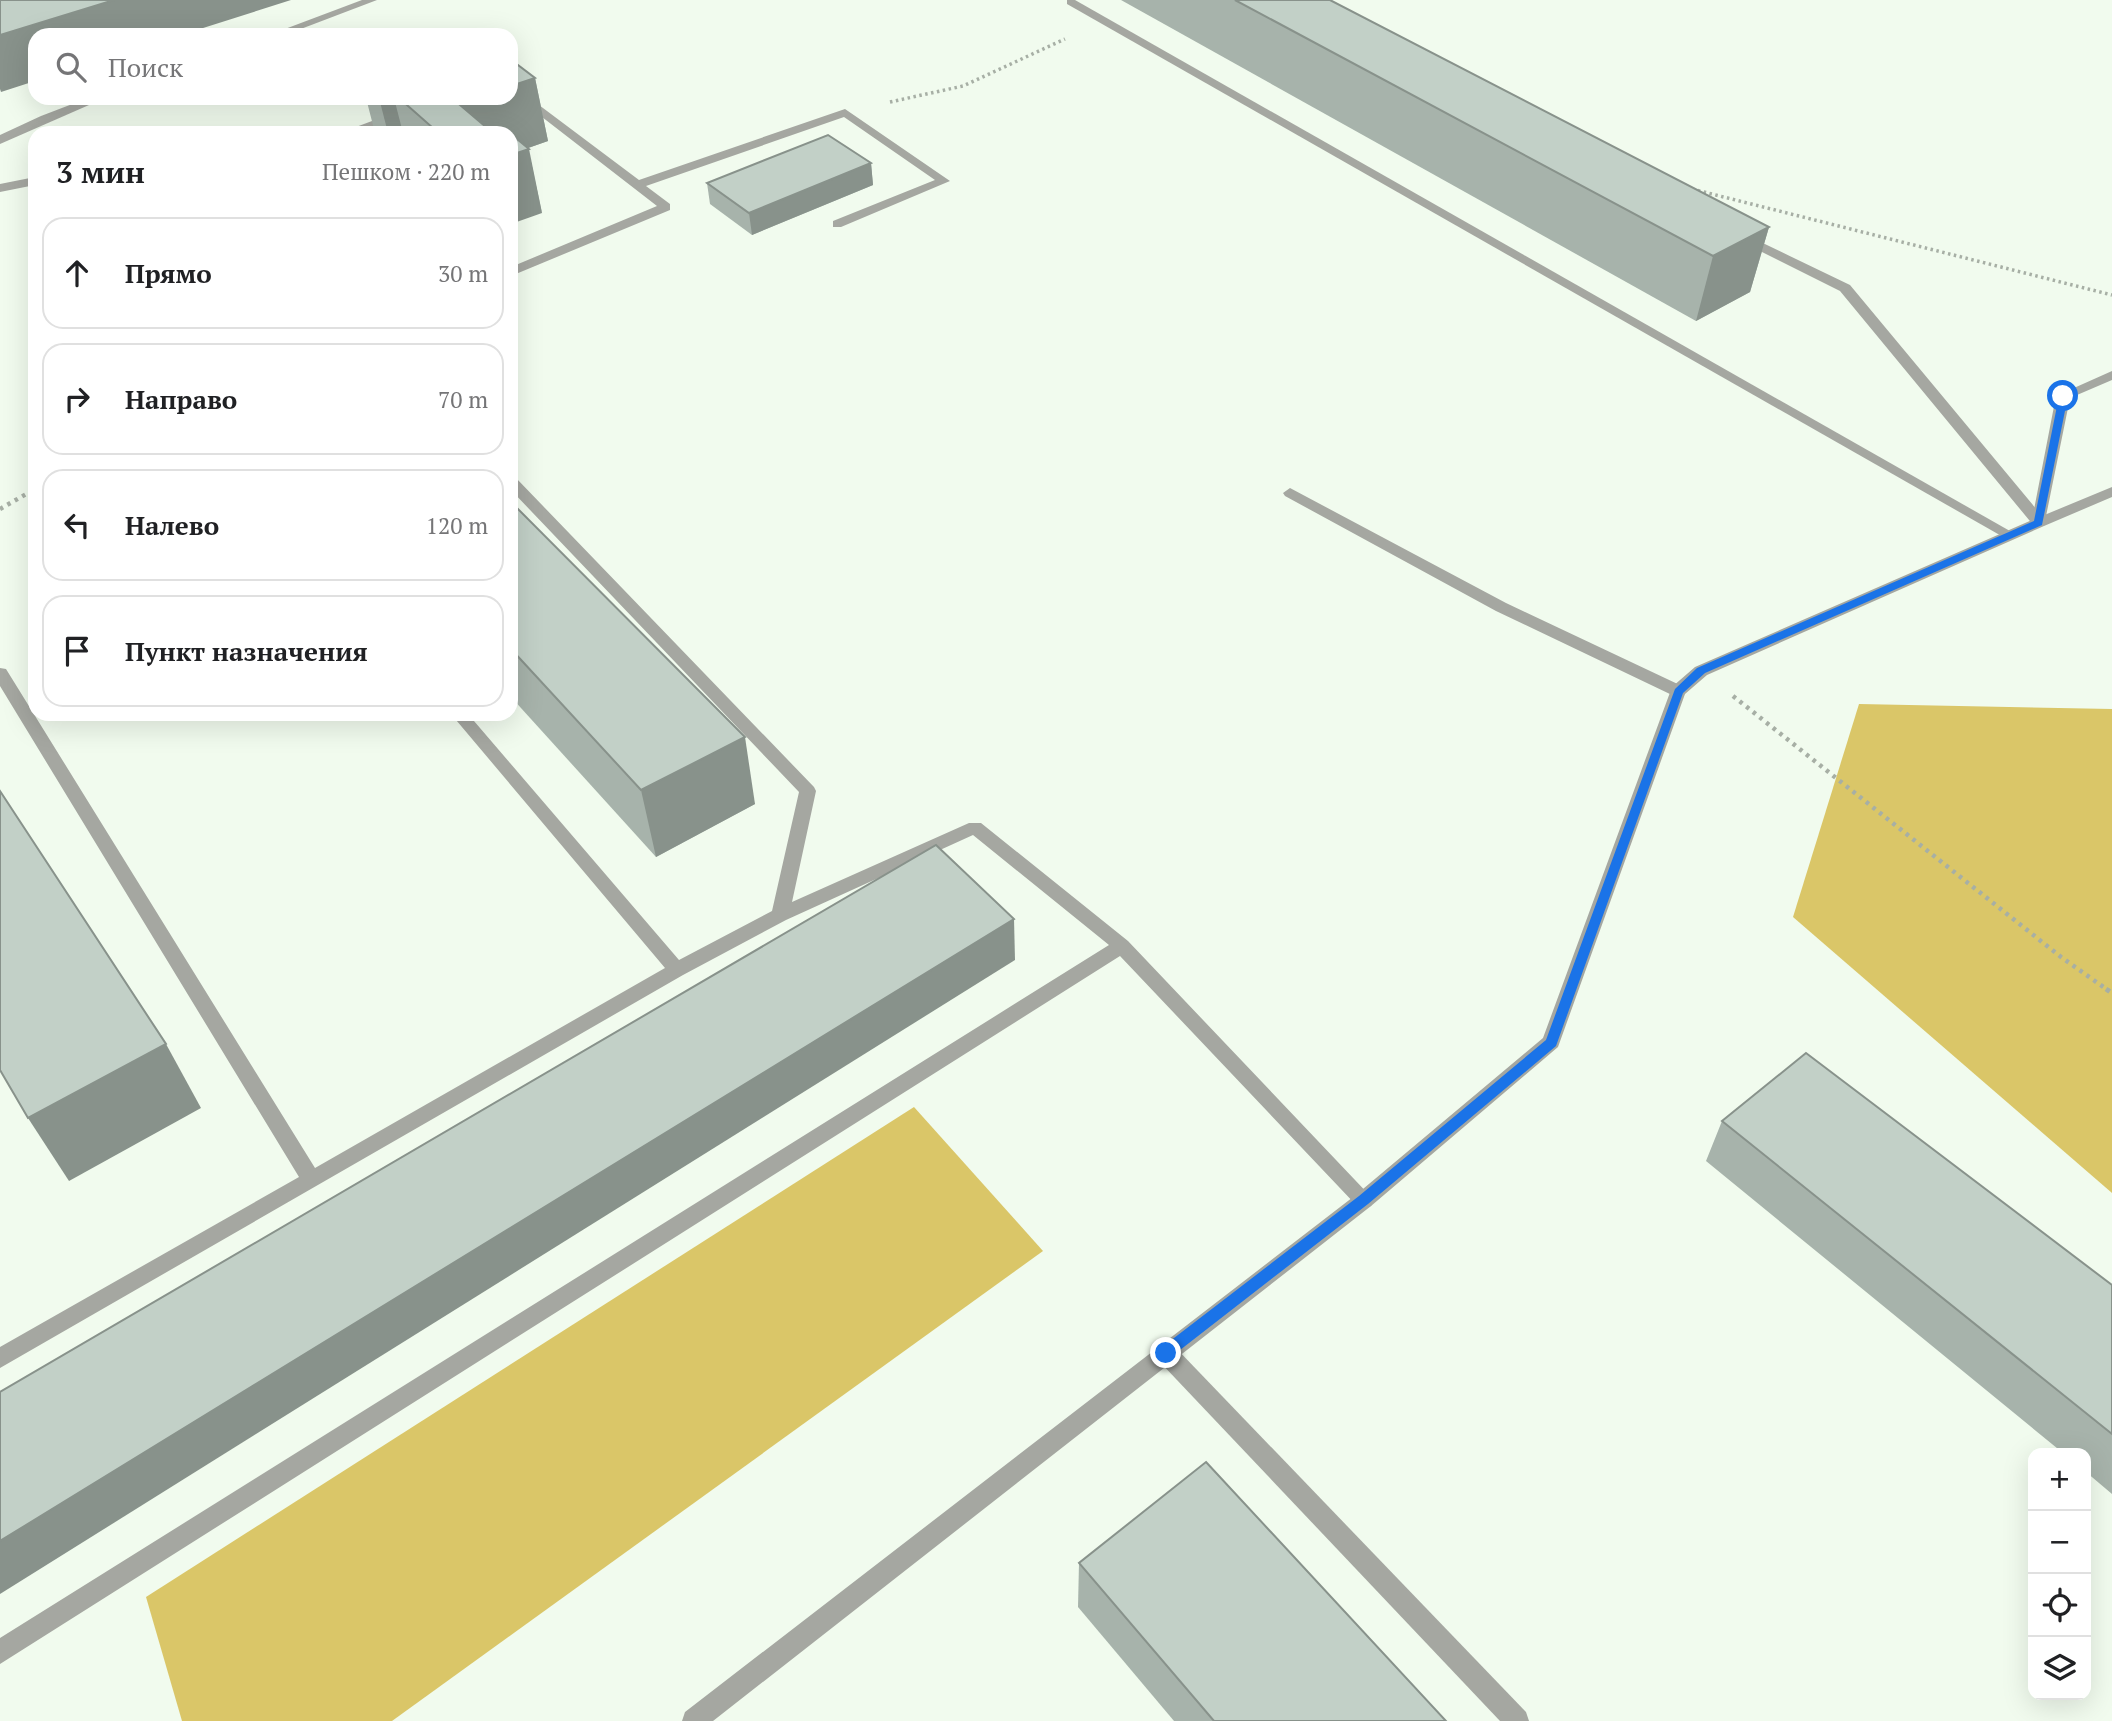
<!DOCTYPE html>
<html lang="ru">
<meta charset="utf-8">
<style>
:root{--surface:#fff;--page:#f2f2f2;--text:#202124;--muted:#757577;--line:#e0e0e0}
body{margin:0;font-family:"PT Serif",serif;background:var(--page);color:var(--text)}
.controls{position:absolute;right:21px;bottom:21px;display:grid;overflow:hidden;border-radius:14px;box-shadow:0 7px 28px #0002}
.controls button{width:63px;height:63px;display:grid;place-items:center;padding:0;border:0;border-bottom:2px solid var(--line);background:var(--surface);color:var(--text);font:35px sans-serif}
.stop{position:absolute;width:21px;height:21px;margin:-16px;border:5px solid #1a73e8;border-radius:50%;background:#fff}
.stop.end{background:#1a73e8;border-color:#fff;box-shadow:0 2px 7px #0008}
.list{margin:0;padding:0;list-style:none}
h2{display:flex;justify-content:space-between;align-items:center;height:91px;margin:0;padding:0 28px;font-size:30px}
h2 small{font-size:23px;font-weight:400;color:var(--muted)}
.list li{display:grid;grid-template-columns:46px 1fr auto;gap:21px;align-items:center;box-sizing:border-box;height:112px;margin:0 14px 14px;padding:0 14px;border:2px solid var(--line);border-radius:21px}
.list b{display:block;font-size:26px;white-space:nowrap}
.list em{font-size:23px;font-style:normal;color:var(--muted)}
.icon{flex:none;width:38px;height:38px;fill:none;stroke:currentColor;stroke-width:2;stroke-linecap:round;stroke-linejoin:round}
.map{position:relative;flex:none;width:2112px;height:1721px;overflow:hidden}
.search{position:absolute;background:var(--surface);box-shadow:0 7px 28px #0002;left:28px;top:28px;width:490px;height:77px;display:flex;align-items:center;gap:18px;box-sizing:border-box;padding:0 24px;border-radius:21px;color:var(--muted);font-size:26px}
.panel{position:absolute;background:var(--surface);box-shadow:0 7px 28px #0002;left:28px;top:126px;width:490px;height:595px;border-radius:21px}
.map>svg:first-child{display:block}
.green{fill:#dac668}
.lines{fill:none;stroke-linecap:round;stroke-linejoin:round}
.path-far2{stroke:#a7afa5;stroke-width:3.5;stroke-dasharray:2.5 3.5;stroke-linecap:butt}
.path-far1{stroke:#a7afa5;stroke-width:4.5;stroke-dasharray:3.5 5;stroke-linecap:butt}
.path{stroke:#a7afa5;stroke-width:5;stroke-dasharray:4.5 6;stroke-linecap:butt}
.lane{fill:#a5a7a1;fill-rule:evenodd}
.street{fill:#a5a7a1;fill-rule:evenodd}
.wall{fill:#a7b3ab}
.shaded-wall{fill:#88928b}
.building{fill:#c2d0c7;stroke:#88928b;stroke-width:2}
.route{fill:#1a73e8}
</style>
<div class="map">
<svg width="2112" height="1721" viewBox="0 0 2112 1721">
<rect width="100%" height="100%" fill="#f1fbee"/>
<g class="green">
<path d="M1859 704 2112 709V1193L1793 917Z"/>
<path d="M914 1107 1043 1251 392 1721H182L146 1597Z"/>
</g>
<g class="lines">
<g class="path-far2">
<path d="M890 102 963 86 1065 39"/>
<path d="M1692 189 2112 295"/>
</g>
<g class="path-far1">
<path d="M0 509 35 489"/>
<path d="M1733 696 2061 957 2109 991"/>
</g>
<path class="path" d="M2106 989 2112 993"/>
<g class="lane">
<path d="M362 0H377L285 35H269Z"/>
<path d="M1067 0H1075L2017 535 2010 540 2005 538 1067 4Z"/>
<path d="M511 84 639 180 845 109 950 181 841 227H833V221L935 180 844 117 646 186 670 204V210L511 276V267L657 206 511 93Z"/>
<path d="M88 98H105L0 144V135L41 116Z"/>
<path d="M396 112 402 116 400 118 358 133H340Z"/>
<path d="M35 177V185L0 192V184Z"/>
<path d="M1744 234 1850 285 2042 516 2112 487V497L2044 526H2034L1840 291 1740 241 1738 238Z"/>
<path d="M511 476 516 478 814 787 816 791 792 902 969 823H981L1128 941 1374 1200 1371 1206 1364 1209 1357 1206 1120 956 0 1664V1638L1109 945 973 835 786 920 683 975 0 1368V1347L299 1177 0 686V668L6 669 315 1168 665 968 451 714H468L679 960 772 911 799 792 511 490Z"/>
<path d="M1290 488 1506 603 1684 687 1686 691 1684 695H1672L1496 611 1285 496 1283 493Z"/>
<path d="M1166 1343 1174 1346 1526 1712 1529 1721H1500L1158 1360 1155 1353 1158 1346Z"/>
</g>
<path class="street" d="M2112 371V380L2070 398 2044 526 1707 675 1685 694 1558 1047 1371 1206 713 1721H682L685 1712 1357 1194 1543 1038 1672 687 1695 667 2032 520 2056 396Z"/>
</g>
<g class="wall">
<path d="M1121 0H1330L1769 227 1750 292 1696 321Z"/>
<path d="M535 78 548 141 528 148 542 213 511 133H375L366 98H511Z"/>
<path d="M871 163 873 185 752 235 710 204 707 183Z"/>
<path d="M511 502 755 804 656 857 511 697Z"/>
<path d="M1722 1121 2112 1285V1494L2086 1472V1453H2063L1706 1161Z"/>
<path d="M1079 1563 1446 1721H1174L1078 1607Z"/>
</g>
<g class="shaded-wall">
<path d="M114 0H291L181 35H35V81L1 92 0 89V35Z"/>
<path d="M535 78 548 141 511 154V133H466L459 104 476 98H511V86Z"/>
<path d="M379 98H394L403 133H388Z"/>
<path d="M529 149 542 213 511 224V155Z"/>
<path d="M871 163 873 185 752 235 749 213Z"/>
<path d="M1769 227 1750 292 1696 321 1713 256Z"/>
<path d="M745 737 755 804 656 857 641 790Z"/>
<path d="M1014 919 1015 960 0 1594V1541Z"/>
<path d="M166 1044 201 1108 69 1181 28 1118Z"/>
</g>
<g class="building">
<path d="M0 0H114L0 35Z"/>
<path d="M1235 0H1330L1769 227 1713 256Z"/>
<path d="M511 62H514L535 78 511 86Z"/>
<path d="M399 98H476L459 104 493 133H418L433 128Z"/>
<path d="M511 134 529 149 511 155Z"/>
<path d="M828 135 871 163 749 213 707 183Z"/>
<path d="M511 502 745 737 641 790 511 649Z"/>
<path d="M0 791 166 1044 28 1118 0 1070Z"/>
<path d="M936 845 1014 919 0 1541V1392Z"/>
<path d="M1806 1053 2112 1285V1434L1722 1121Z"/>
<path d="M1206 1462 1446 1721H1214L1079 1563Z"/>
</g>
<path class="route" d="M2063 393 2068 396 2042 525 1705 673 1683 693 1556 1046 1368 1204 1171 1357H1161V1348L1359 1196 1546 1040 1675 689 1697 668 2034 521 2059 396Z"/>
</svg>
<div class="controls">
<button>+</button>
<button>−</button>
<button><svg class="icon" aria-label="locate" viewBox="0 0 24 24"><circle cx="12" cy="12" r="6"/><path d="M12 2v4M12 18v4M2 12h4M18 12h4"/></svg></button>
<button><svg class="icon" aria-label="layers" viewBox="0 0 24 24"><path d="M12 4l9 5-9 5-9-5zM3 14l9 5 9-5"/></svg></button>
</div>
<div class="stop" style="left:2063px;top:396px"></div>
<div class="stop end" style="left:1166px;top:1353px"></div>
<div class="search"><svg class="icon" aria-label="search" viewBox="0 0 24 24"><circle cx="10" cy="10" r="6"/><path d="M15 15l6 6"/></svg>Поиск</div>
<section class="panel">
<h2>3 мин<small>Пешком · 220 m</small></h2>
<ul class="list">
<li><svg class="icon" aria-label="ahead" viewBox="0 0 24 24"><path d="M12 20V5M6 11l6-6 6 6"/></svg><div><b>Прямо</b></div><em>30 m</em></li>
<li><svg class="icon" aria-label="right" viewBox="0 0 24 24"><path d="M7 20v-9h11M14 6l5 5-5 5"/></svg><div><b>Направо</b></div><em>70 m</em></li>
<li><svg class="icon" aria-label="left" viewBox="0 0 24 24"><path d="M17 20v-9H6M10 6l-5 5 5 5"/></svg><div><b>Налево</b></div><em>120 m</em></li>
<li><svg class="icon" aria-label="arrive" viewBox="0 0 24 24"><path d="M6 21V4h12l-3 4 3 4H6"/></svg><div><b>Пункт назначения</b></div></li>
</ul>
</section>
</div>
